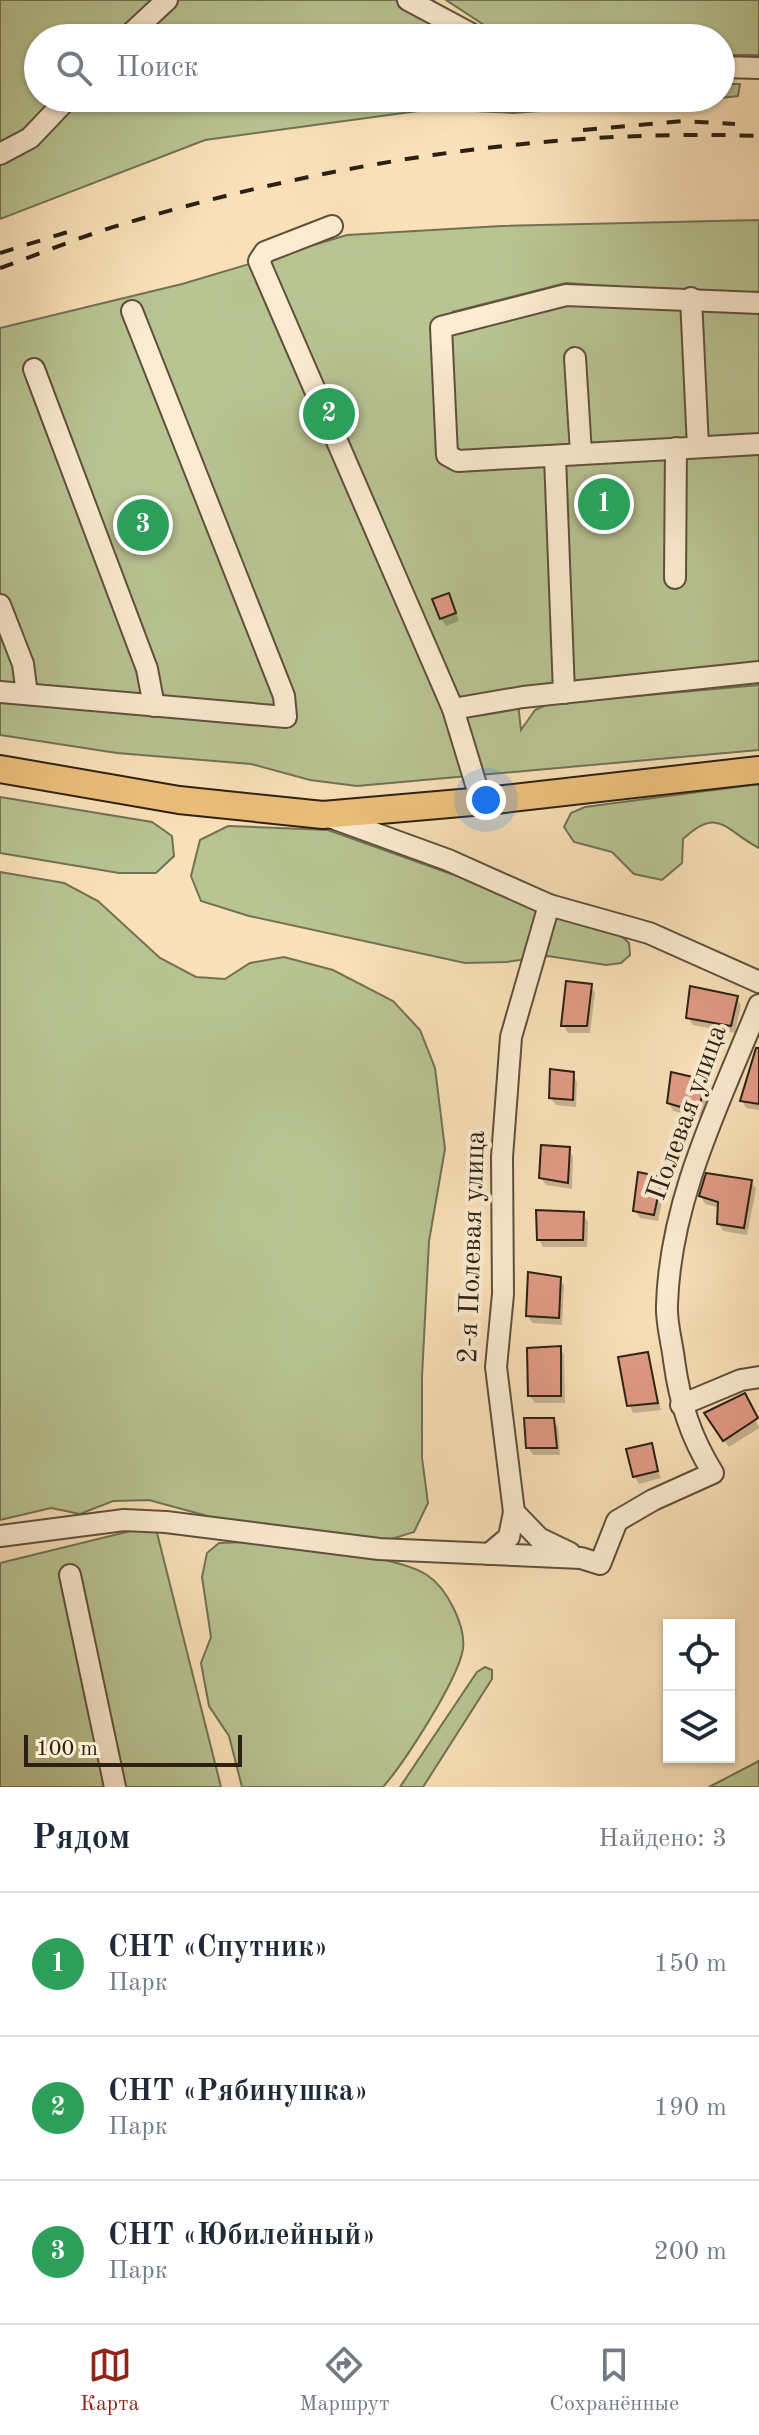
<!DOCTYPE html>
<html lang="ru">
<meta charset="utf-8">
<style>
:root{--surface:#fff;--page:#f6f6f7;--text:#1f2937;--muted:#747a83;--line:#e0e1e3;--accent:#8f2418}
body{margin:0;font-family:"Old Standard TT",serif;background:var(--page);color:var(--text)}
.controls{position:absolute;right:24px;bottom:24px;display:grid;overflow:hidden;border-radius:0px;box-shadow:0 2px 6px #0004}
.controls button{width:72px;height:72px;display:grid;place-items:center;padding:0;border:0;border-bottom:2px solid var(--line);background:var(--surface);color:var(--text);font:40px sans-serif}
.scale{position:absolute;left:24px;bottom:20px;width:218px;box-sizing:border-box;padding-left:8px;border:4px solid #2c2013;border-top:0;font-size:22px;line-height:28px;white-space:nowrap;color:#2c2013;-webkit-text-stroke:6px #fcecd2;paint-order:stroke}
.you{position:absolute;left:486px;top:800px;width:28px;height:28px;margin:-20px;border:6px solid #fff;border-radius:50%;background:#1a73e8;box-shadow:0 0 0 12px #1a73e833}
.badge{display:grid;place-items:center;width:52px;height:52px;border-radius:50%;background:var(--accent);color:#fff;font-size:26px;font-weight:700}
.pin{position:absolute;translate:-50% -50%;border:4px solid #fff;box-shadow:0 2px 8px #0006}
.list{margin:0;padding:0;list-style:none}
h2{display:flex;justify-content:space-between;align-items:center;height:104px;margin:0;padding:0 32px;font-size:34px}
h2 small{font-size:26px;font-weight:400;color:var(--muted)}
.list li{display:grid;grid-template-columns:52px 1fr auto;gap:24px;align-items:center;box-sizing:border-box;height:144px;padding:0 32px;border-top:2px solid var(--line)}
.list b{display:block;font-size:30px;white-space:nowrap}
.list p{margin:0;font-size:26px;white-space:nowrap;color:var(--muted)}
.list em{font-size:26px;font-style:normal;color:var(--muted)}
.icon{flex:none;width:44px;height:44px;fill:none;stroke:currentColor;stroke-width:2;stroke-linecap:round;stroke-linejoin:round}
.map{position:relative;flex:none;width:759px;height:1787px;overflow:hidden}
.search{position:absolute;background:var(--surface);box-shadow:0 2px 6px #0004;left:24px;right:24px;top:24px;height:88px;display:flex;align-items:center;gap:20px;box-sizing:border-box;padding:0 28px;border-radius:44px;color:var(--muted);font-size:30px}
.sheet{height:536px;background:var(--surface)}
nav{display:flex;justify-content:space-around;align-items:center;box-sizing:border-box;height:112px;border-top:2px solid var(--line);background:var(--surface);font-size:22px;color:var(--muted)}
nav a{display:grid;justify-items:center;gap:4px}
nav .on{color:var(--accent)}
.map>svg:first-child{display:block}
.green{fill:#b9c493;stroke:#727253;stroke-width:2}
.shadow{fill:#0003}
.building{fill:#e19b86;stroke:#2c2013;stroke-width:2}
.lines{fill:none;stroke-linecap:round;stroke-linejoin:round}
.minor-casing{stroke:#60503c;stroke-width:24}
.major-casing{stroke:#2c2013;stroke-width:30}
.minor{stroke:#fcecd2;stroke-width:20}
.major{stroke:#edc07c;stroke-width:26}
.rail{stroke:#2c2013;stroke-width:4;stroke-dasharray:14 14;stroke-linecap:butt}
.labels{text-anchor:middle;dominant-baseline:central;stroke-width:8;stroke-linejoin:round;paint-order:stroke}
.street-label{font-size:28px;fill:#2c2013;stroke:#fcecd2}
</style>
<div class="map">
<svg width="759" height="1787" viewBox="0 0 759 1787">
<rect width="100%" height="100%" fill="#fae1b9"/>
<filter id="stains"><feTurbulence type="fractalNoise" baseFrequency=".0025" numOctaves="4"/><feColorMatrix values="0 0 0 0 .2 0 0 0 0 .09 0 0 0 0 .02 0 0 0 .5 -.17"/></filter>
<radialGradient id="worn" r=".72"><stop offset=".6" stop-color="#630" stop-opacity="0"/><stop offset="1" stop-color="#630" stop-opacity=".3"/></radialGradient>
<g class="green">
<path d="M0 0H433L467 38H38V98H717L513 113 433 109 205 140 0 219Z"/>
<path d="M446 0H759V55H721V38H504Z"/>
<path d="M721 84H740L738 96 721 98Z"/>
<path d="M759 220V297L566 283 452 312 566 287 759 302V681L518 703 521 730 535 710 548 704 759 685V750L357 786 310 780 251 764 117 753 0 735V328L182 284 347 235 501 226Z"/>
<path d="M759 784V848C725 831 719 805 683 839L682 863 662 880 634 874 612 852 574 842 564 827 571 813 585 807Z"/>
<path d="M0 797 152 822 172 836 174 856 156 873H119L0 853Z"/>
<path d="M228 826 328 830 619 934 629 943 630 955 621 963 606 965 548 956 507 962 465 963 249 916 201 901 191 876 200 840Z"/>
<path d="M0 872 64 883 98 901 160 958 196 977 225 979 250 963 284 957 333 970 393 1001 420 1030 435 1068 445 1149 429 1241 422 1377V1458L428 1503 414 1532 385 1541 222 1520 149 1500 113 1501 80 1514 51 1508 0 1520Z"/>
<path d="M155 1525 221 1787H0V1563Z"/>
<path d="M247 1542C289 1548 394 1553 427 1575 447 1588 466 1626 463 1649 458 1680 404 1763 383 1787H242L229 1736 209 1706 201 1663 211 1637 202 1577 207 1553 219 1543Z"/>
<path d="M485 1667 492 1670V1679L423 1787H400L477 1672Z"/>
<path d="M759 1761V1787H709Z"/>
</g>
<g class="shadow">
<path d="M452 603 459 621 446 626 441 618Z"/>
<path d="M591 986 595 993 590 1033H568L563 1025Z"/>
<path d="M736 997 741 1005 735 1033 693 1025 688 1018Z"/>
<path d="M759 1051V1110L746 1108 742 1100Z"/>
<path d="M572 1074 577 1082 576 1107 556 1105 551 1098Z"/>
<path d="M704 1082 709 1089 702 1118 673 1111 669 1103Z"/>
<path d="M568 1149 573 1157 572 1189 546 1185 541 1178Z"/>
<path d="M660 1179 665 1187 658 1221 640 1218 635 1211Z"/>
<path d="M751 1182 756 1189 747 1235 723 1231 719 1224 720 1208 705 1204 701 1196Z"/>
<path d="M583 1214 588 1222 587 1247H543L539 1239Z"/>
<path d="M559 1278 564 1286 562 1325 532 1323 528 1316Z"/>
<path d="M560 1348 564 1355 565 1403H535L530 1396Z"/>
<path d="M647 1354 661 1410 633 1413 625 1394 621 1359Z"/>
<path d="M744 1395 759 1428 729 1447 711 1421Z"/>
<path d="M553 1420 558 1427 560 1455H533L528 1447Z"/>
<path d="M651 1446 661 1478 639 1484 634 1476Z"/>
</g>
<g class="building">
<path d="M449 593 456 613 440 619 432 599Z"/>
<path d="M566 981 592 984 587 1026H561Z"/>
<path d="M690 986 738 996 731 1026 686 1018Z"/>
<path d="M756 1048H759V1104L740 1101Z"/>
<path d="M550 1069 574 1072 573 1100 549 1098Z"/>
<path d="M671 1072 706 1080 698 1112 667 1103Z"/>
<path d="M541 1145 570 1147 568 1183 539 1178Z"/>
<path d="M638 1172 662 1177 654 1215 633 1211Z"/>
<path d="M706 1173 752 1180 744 1228 717 1224 718 1202 699 1196Z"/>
<path d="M536 1210 584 1212 583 1240H537Z"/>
<path d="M528 1272 561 1277 559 1318 526 1316Z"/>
<path d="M561 1346V1396H528L527 1348Z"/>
<path d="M648 1352 658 1403 627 1406 618 1357Z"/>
<path d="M745 1393 758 1418 723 1441 704 1413Z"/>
<path d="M524 1418H554L557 1448H526Z"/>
<path d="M652 1443 658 1471 633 1477 626 1449Z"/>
</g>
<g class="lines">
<g class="minor-casing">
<g id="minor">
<path d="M408 0 479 38"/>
<path d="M126 38 167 0"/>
<path d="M721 67 759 68"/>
<path d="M0 154 30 138 68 98"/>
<path d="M332 226 265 252 259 261 453 709 481 801"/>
<path d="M691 298 698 447"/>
<path d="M759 303 566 295 441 327 447 455 458 461 759 444"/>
<path d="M575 358 581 453"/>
<path d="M34 369 147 669 154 706"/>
<path d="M555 457 564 693"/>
<path d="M675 578 676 448"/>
<path d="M0 605 23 664 27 694"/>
<path d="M0 692 286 717 284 696 132 311"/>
<path d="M453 709 523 697 759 672"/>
<path d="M327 816 448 860 549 905 649 933 759 982"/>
<path d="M549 905 511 1037 502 1157 503 1294 496 1367 514 1512 539 1538 570 1553"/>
<path d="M681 1405 741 1380 759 1377"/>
<path d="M0 1536 124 1520 166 1522 379 1549 581 1558 600 1564 617 1521 653 1500 713 1473C690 1436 680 1403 674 1360 672 1342 666 1323 667 1305 670 1199 720 1102 759 1005"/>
<path d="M489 1554 509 1537 514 1512"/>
<path d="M70 1575 115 1787"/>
</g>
</g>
<g class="major-casing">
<path id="major" d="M0 769 179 800 323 815 495 800 759 770"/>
</g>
<use href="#minor" class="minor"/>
<use href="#major" class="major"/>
<g class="rail">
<path d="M583 130 683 121 735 124"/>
<path d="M0 253 71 231"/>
<path d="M0 268C40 254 79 237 120 225 322 164 547 128 759 136"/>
</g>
</g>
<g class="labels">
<g class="street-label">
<text transform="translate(688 1113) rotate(-70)">Полевая улица</text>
<text transform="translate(473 1247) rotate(-88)">2-я Полевая улица</text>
</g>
</g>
<rect width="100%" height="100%" filter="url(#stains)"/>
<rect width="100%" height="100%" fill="url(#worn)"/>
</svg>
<div class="controls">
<button><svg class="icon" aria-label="locate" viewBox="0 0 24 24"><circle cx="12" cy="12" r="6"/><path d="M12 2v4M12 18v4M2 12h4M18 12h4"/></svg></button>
<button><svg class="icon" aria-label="layers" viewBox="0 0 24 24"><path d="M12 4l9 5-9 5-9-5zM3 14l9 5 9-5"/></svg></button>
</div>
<div class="scale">100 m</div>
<div class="you"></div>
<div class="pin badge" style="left:604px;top:504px;background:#2e9e5b">1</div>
<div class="pin badge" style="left:329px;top:414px;background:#2e9e5b">2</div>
<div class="pin badge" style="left:143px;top:525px;background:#2e9e5b">3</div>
<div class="search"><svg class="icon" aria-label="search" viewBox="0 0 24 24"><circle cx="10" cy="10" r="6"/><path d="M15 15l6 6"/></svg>Поиск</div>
</div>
<section class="sheet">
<h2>Рядом<small>Найдено: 3</small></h2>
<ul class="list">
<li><span class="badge" style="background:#2e9e5b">1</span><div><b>СНТ «Спутник»</b><p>Парк</p></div><em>150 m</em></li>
<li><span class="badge" style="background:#2e9e5b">2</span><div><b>СНТ «Рябинушка»</b><p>Парк</p></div><em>190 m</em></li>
<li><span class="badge" style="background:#2e9e5b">3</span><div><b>СНТ «Юбилейный»</b><p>Парк</p></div><em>200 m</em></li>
</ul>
</section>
<nav>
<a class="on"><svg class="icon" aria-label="map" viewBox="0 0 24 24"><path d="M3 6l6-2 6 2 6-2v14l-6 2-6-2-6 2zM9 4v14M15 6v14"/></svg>Карта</a>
<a><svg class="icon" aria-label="directions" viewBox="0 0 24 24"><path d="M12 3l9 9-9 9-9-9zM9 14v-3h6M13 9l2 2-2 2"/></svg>Маршрут</a>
<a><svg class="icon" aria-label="saved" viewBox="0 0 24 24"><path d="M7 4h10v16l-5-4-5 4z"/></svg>Сохранённые</a>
</nav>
